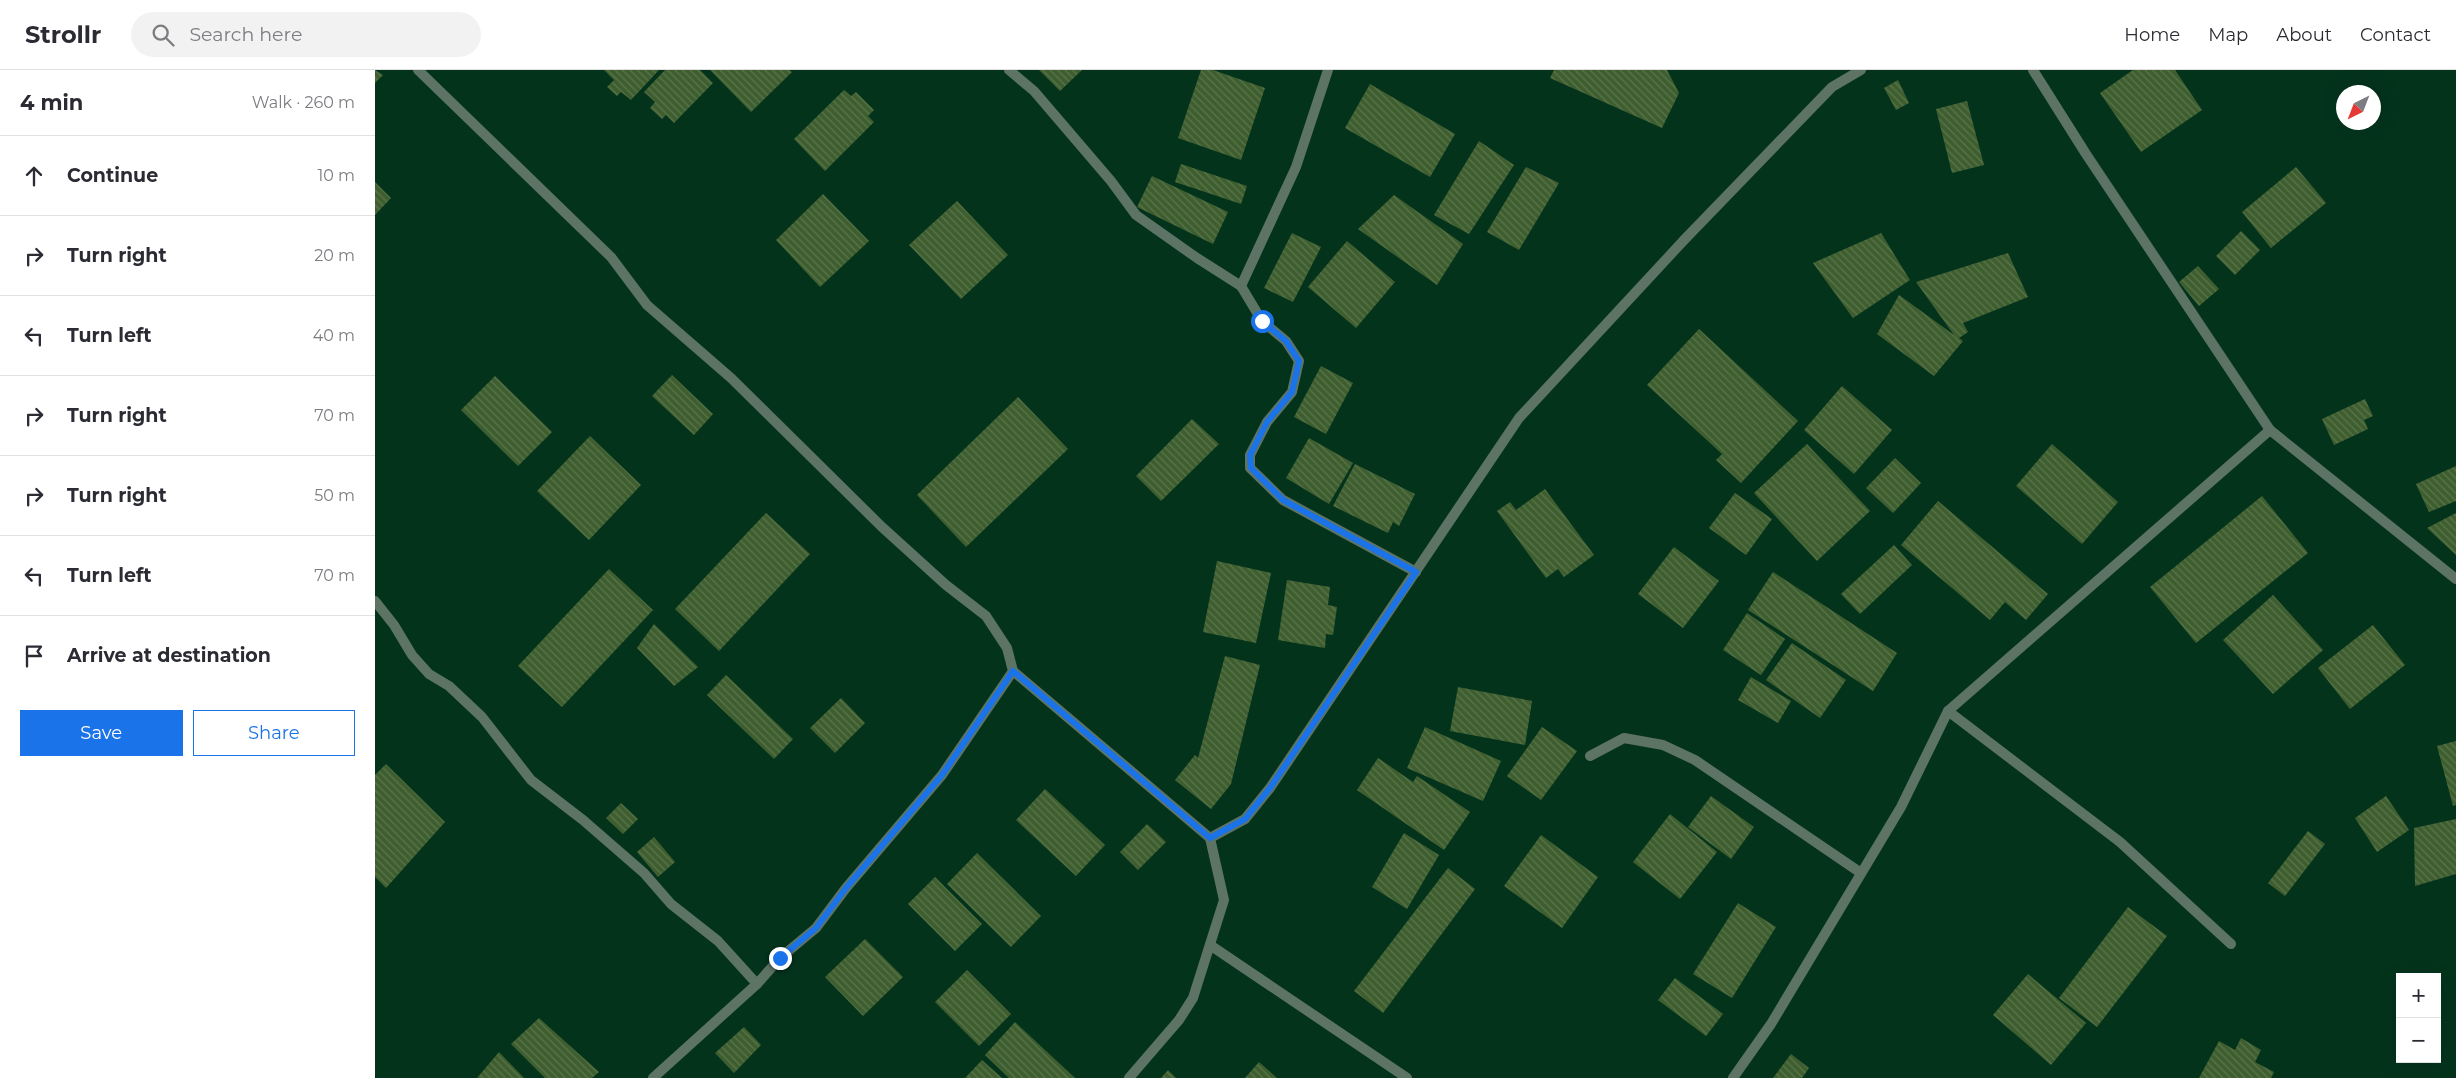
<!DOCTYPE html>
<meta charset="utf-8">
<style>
:root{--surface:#fff;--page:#f2f2f3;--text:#2b2b33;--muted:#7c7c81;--line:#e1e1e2;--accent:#1a73e8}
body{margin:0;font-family:Montserrat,sans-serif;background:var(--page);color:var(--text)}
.controls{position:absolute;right:15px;bottom:15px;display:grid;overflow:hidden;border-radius:0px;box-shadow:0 5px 20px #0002}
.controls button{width:45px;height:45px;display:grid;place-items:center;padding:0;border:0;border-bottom:1px solid var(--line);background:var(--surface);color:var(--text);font:25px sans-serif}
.compass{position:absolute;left:1961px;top:15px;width:45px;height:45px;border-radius:50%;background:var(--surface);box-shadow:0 5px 20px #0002;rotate:222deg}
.stop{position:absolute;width:15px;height:15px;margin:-11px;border:4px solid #1a73e8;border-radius:50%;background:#fff}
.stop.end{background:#1a73e8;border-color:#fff;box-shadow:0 1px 5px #0008}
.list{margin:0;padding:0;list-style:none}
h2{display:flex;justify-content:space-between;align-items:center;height:65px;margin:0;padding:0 20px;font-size:21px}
h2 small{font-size:16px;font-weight:400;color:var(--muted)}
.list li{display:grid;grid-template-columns:32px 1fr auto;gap:15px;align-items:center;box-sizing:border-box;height:80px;padding:0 20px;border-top:1px solid var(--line)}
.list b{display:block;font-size:19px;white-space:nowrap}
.list em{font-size:16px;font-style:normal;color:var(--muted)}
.actions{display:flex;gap:10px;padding:15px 20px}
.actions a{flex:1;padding:11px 0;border:1px solid var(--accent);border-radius:0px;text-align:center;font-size:18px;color:var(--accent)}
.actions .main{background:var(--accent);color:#fff}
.icon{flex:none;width:28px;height:28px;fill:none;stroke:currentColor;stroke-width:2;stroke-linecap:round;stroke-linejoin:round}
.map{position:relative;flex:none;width:2081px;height:1008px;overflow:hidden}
header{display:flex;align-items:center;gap:30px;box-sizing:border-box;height:70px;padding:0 25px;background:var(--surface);border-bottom:1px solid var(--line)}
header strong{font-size:24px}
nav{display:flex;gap:28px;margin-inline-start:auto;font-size:18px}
.search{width:350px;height:45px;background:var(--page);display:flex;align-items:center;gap:12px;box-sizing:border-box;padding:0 18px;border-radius:28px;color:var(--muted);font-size:19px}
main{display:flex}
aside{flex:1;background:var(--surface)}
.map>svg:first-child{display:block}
.building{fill:url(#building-back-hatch)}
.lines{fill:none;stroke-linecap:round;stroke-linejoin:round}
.street{stroke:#5d7465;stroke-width:10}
.route{stroke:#1a73e8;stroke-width:6}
</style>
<header>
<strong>Strollr</strong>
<div class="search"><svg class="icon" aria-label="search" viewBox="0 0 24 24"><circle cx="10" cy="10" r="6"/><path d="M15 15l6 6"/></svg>Search here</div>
<nav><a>Home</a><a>Map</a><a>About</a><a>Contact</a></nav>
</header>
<main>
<aside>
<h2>4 min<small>Walk · 260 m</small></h2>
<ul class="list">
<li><svg class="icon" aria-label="ahead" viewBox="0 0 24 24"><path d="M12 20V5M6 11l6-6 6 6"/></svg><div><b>Continue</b></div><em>10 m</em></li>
<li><svg class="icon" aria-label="right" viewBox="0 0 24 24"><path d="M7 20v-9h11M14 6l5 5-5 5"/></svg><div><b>Turn right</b></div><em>20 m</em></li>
<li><svg class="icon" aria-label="left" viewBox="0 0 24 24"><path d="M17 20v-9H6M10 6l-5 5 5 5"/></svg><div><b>Turn left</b></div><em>40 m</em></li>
<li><svg class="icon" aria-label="right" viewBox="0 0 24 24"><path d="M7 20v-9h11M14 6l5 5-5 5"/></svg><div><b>Turn right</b></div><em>70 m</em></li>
<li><svg class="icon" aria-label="right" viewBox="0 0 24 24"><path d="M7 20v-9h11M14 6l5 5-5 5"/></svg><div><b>Turn right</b></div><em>50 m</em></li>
<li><svg class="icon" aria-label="left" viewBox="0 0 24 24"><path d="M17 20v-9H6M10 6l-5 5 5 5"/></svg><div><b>Turn left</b></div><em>70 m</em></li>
<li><svg class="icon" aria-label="arrive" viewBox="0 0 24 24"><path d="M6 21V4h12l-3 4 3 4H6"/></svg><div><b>Arrive at destination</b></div></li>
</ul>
<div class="actions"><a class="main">Save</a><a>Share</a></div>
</aside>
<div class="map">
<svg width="2081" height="1008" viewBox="0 0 2081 1008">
<defs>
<pattern id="building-back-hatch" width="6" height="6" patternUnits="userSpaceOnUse" patternTransform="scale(1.25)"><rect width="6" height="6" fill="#3f5e2f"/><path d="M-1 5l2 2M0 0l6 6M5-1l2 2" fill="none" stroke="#59754c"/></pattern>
</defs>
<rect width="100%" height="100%" fill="#04331c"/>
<g class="building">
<path d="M0 0 8 5 0 13Z"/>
<path d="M229 0H284L256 30 246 22 242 26 232 17 239 10Z"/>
<path d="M290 0H325L338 13 299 53 291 45 287 49 275 38 280 32 269 22Z"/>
<path d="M335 0H414L417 2 376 42Z"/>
<path d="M664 0H707L685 21Z"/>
<path d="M826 0H838L890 18 866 90 803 68Z"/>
<path d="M1179 0H1292L1304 23 1287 58 1175 8Z"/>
<path d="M1758 0H1800L1827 40 1766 82 1725 23Z"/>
<path d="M1523 10 1534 33 1521 40 1509 18Z"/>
<path d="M995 14 1080 64 1055 107 970 58Z"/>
<path d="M469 20 476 26 481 22 499 40 493 46 499 52 450 101 419 69Z"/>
<path d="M1592 31 1609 95 1577 103 1561 39Z"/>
<path d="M1104 71 1139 95 1094 164 1059 145Z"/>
<path d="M806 94 872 116 866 134 800 112Z"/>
<path d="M1151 97 1184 113 1144 180 1112 162Z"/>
<path d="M1921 97 1951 133 1896 178 1867 142Z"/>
<path d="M777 106 853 142 838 174 762 137Z"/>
<path d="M0 112 16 128 0 145Z"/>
<path d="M448 124 494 171 445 217 401 170Z"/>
<path d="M1019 125 1088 174 1062 215 983 159Z"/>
<path d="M582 131 633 185 586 229 534 175Z"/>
<path d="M1866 161 1885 180 1860 205 1841 186Z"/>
<path d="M917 163 946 177 918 232 889 218Z"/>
<path d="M1506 163 1535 210 1478 248 1438 193Z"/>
<path d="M972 171 1020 212 981 258 933 217Z"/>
<path d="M1633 183 1653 227 1588 253 1593 262 1584 268 1588 271 1559 306 1502 264 1524 225 1579 265 1541 212Z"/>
<path d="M1823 196 1844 219 1824 236 1804 212Z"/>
<path d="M1324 259 1423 351 1366 413 1341 390 1347 384 1272 315Z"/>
<path d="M946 296 978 313 951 364 919 347Z"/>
<path d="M297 305 338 344 319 365 277 326Z"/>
<path d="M120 306 177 362 143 396 86 340Z"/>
<path d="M1467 316 1517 360 1479 404 1429 360Z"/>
<path d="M643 327 693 379 591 477 542 425Z"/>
<path d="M1990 329 1998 346 1989 350 1993 359 1959 375 1947 349Z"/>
<path d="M817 349 844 374 786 431 761 406Z"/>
<path d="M215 366 266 415 214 470 162 421Z"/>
<path d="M934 368 978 393 954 434 911 408Z"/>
<path d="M1432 374 1495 441 1442 491 1379 423Z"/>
<path d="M1677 374 1743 432 1707 474 1641 416Z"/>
<path d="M1520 388 1546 413 1518 443 1491 418Z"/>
<path d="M980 394 1040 424 1024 456 1018 452 1013 463 958 436Z"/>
<path d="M2081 396V431L2054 442 2041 414Z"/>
<path d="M1170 419 1219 485 1189 507 1183 499 1171 508 1122 441 1135 432 1141 440Z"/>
<path d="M1360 423 1397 449 1371 485 1334 458Z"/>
<path d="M1887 426 1933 483 1821 573 1775 517Z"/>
<path d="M1563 431 1673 524 1651 550 1630 532 1615 550 1526 475Z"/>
<path d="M391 443 435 484 344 581 300 539Z"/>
<path d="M2081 443V485L2052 458Z"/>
<path d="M1519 475 1537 495 1485 544 1466 524Z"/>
<path d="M1299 477 1344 511 1308 558 1263 524Z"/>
<path d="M842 491 896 503 881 573 828 562Z"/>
<path d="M234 499 278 540 187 637 143 596Z"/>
<path d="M1398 502 1522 583 1498 621 1373 540Z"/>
<path d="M912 510 955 517 953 535 962 537 958 565 951 564 950 578 903 570Z"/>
<path d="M1898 525 1948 580 1898 624 1848 570Z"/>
<path d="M1372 543 1410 569 1386 605 1348 580Z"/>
<path d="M279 554 323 597 299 616 262 578Z"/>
<path d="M1998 555 2030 595 1975 639 1943 598Z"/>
<path d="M1417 573 1471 610 1445 648 1391 610Z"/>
<path d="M850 586 885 595 856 714 836 739 800 710 820 685 823 688Z"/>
<path d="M351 605 418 669 399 689 332 625Z"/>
<path d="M1376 607 1416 631 1403 653 1363 630Z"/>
<path d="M1083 617 1157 631 1150 675 1075 661Z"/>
<path d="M466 628 490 653 460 683 435 658Z"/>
<path d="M1050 657 1126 691 1108 731 1032 698Z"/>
<path d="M1167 657 1202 681 1166 730 1132 706Z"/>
<path d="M2081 671V735L2078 736 2062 676Z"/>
<path d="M1003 688 1038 712 1042 706 1095 742 1069 780 982 720Z"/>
<path d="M11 694 70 752 11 818 0 807V705Z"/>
<path d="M670 719 730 775 701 806 641 750Z"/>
<path d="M1336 726 1379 757 1356 789 1313 757Z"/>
<path d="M2011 726 2034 760 2002 782 1980 748Z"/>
<path d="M246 733 263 749 248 764 231 748Z"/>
<path d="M1295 744 1342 782 1305 829 1258 792Z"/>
<path d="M2081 749V804L2040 816 2039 758Z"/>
<path d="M772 754 791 772 763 800 745 782Z"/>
<path d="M1933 761 1950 774 1910 826 1893 813Z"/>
<path d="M1029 763 1064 785 1032 839 997 817Z"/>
<path d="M1166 765 1223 807 1187 858 1129 816Z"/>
<path d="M279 767 300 792 283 807 262 782Z"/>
<path d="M602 783 666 846 636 877 572 814Z"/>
<path d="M1073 798 1100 819 1008 943 979 921Z"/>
<path d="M560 807 607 854 580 881 533 834Z"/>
<path d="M1363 833 1401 857 1357 928 1318 904Z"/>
<path d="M1753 837 1792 866 1722 957 1684 928Z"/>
<path d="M490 869 528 907 488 946 450 907Z"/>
<path d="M592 900 636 944 604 976 560 932Z"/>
<path d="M1653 904 1711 953 1676 995 1618 945Z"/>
<path d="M1300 908 1348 944 1331 966 1283 930Z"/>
<path d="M164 948 224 1002 217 1008H170L136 974Z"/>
<path d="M640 952 700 1008H634L610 985Z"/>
<path d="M369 957 386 975 359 1003 340 983Z"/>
<path d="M1866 968 1886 980 1880 992 1899 1002 1896 1008H1824L1844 971 1860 980Z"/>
<path d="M124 982 149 1008H102Z"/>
<path d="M1416 984 1434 998 1427 1008H1398Z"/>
<path d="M607 990 627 1008H590Z"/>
<path d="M884 992 902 1008H870Z"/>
<path d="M793 1000 801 1008H786Z"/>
</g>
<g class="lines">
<g class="street">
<path d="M43 0 236 187 272 235 356 308 507 457 571 515 611 546 632 578 638 601 567 705 471 818 441 858 405 888 382 914 278 1008"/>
<path d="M634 0 659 21 736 111 761 145 822 188 866 216 887 251 911 271 924 291 917 322 892 352 875 385V398L908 430 1041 502"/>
<path d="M1658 0 1711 84 1895 360 2081 509"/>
<path d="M866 216 921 97 953 0"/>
<path d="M0 531 19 555 37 585 54 604 74 616 107 647 156 710 208 750 269 803 296 834 343 871 382 914"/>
<path d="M638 601 835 768"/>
<path d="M1573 641 1745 772 1856 874"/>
<path d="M1215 686 1249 668 1288 675 1320 690 1486 803"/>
<path d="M835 875 1032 1008"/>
<path d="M754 1008 804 950 818 928 849 830 835 768 870 749 895 718 1144 348 1310 169 1457 17 1486 0"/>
<path d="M1358 1008 1396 954 1526 737 1573 641 1895 360"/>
</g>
</g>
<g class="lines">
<path class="route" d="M405 888 441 858 471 818 567 705 638 601 835 768 870 749 895 718 1041 502 908 430 876 398 875 385 892 352 917 322 924 291 911 271 887 251"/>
</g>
</svg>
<div class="controls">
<button>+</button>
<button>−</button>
</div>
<svg class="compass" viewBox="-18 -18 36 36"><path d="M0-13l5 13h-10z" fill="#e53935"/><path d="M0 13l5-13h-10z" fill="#7c7c81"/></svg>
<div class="stop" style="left:887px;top:251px"></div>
<div class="stop end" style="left:405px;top:888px"></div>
</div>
</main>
